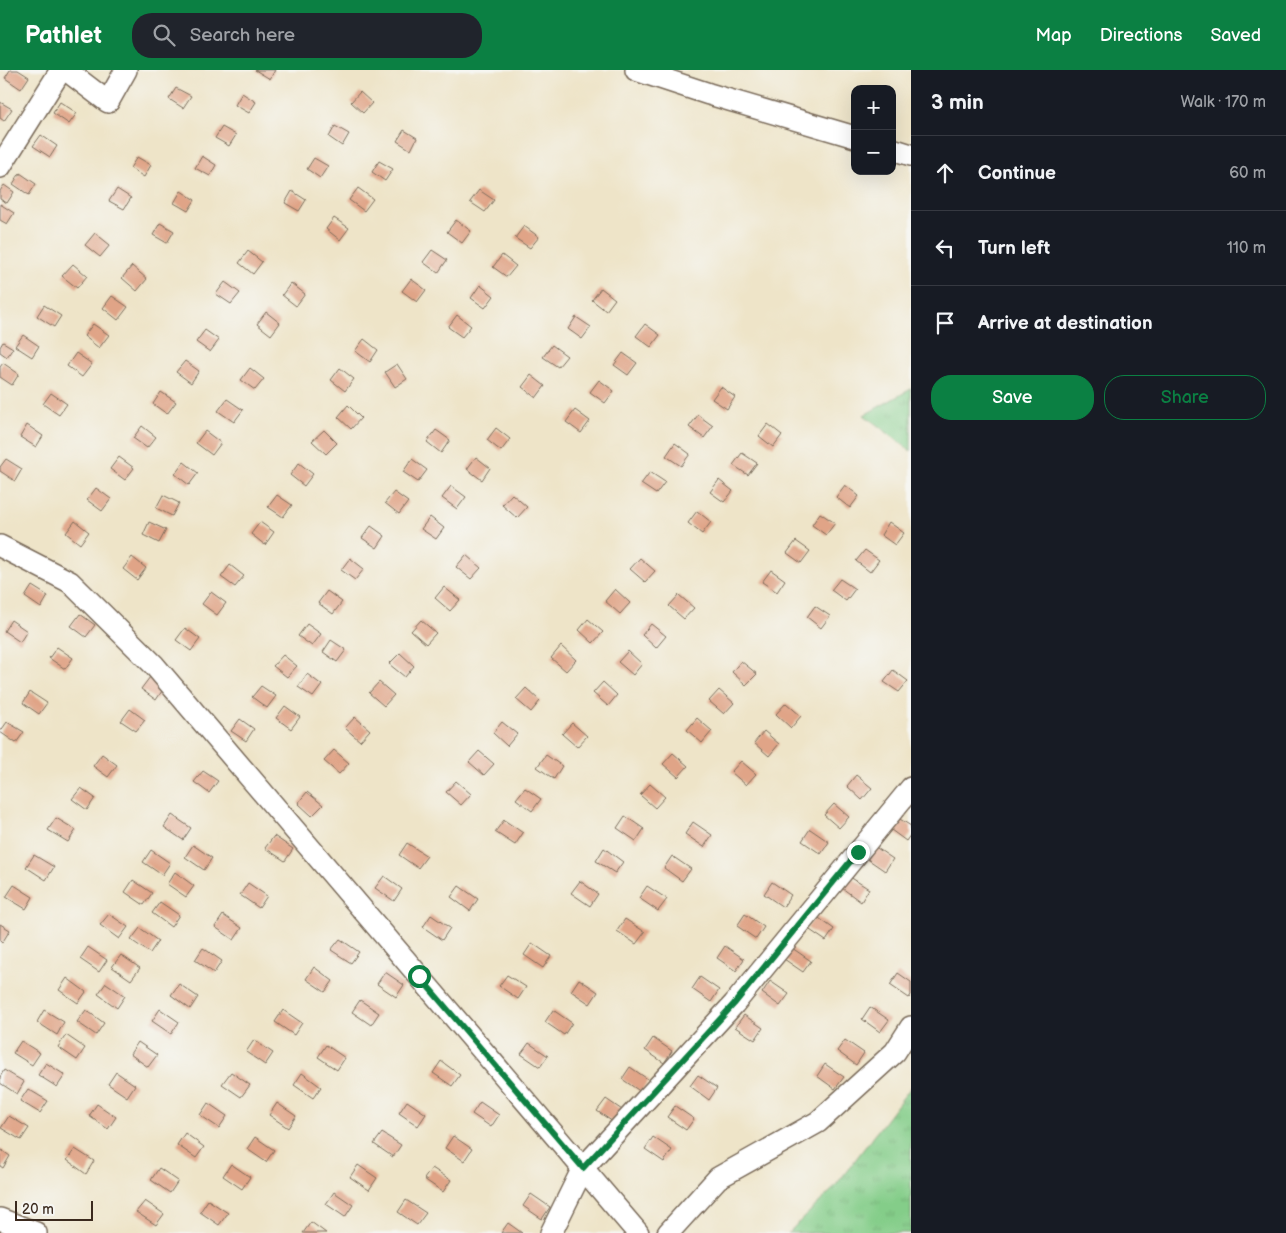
<!DOCTYPE html>
<meta charset="utf-8">
<style>
:root{--surface:#171b24;--page:#20242c;--text:#f1f3f6;--muted:#9ea1a6;--line:#363941;--accent:#0b8043}
body{margin:0;font-family:"Balsamiq Sans",sans-serif;background:var(--page);color:var(--text)}
.controls{position:absolute;right:15px;top:15px;display:grid;overflow:hidden;border-radius:10px;box-shadow:0 5px 20px #0002}
.controls button{width:45px;height:45px;display:grid;place-items:center;padding:0;border:0;border-bottom:1px solid var(--line);background:var(--surface);color:var(--text);font:25px sans-serif}
.scale{position:absolute;left:15px;bottom:12px;width:78px;box-sizing:border-box;padding-left:5px;border:2px solid #3b2a1e;border-top:0;font-size:14px;line-height:18px;white-space:nowrap;color:#3b2a1e;-webkit-text-stroke:4px #f6f6f2;paint-order:stroke}
.stop{position:absolute;width:15px;height:15px;margin:-11px;border:4px solid #0b8043;border-radius:50%;background:#fff}
.stop.end{background:#0b8043;border-color:#fff;box-shadow:0 1px 5px #0008}
.list{margin:0;padding:0;list-style:none}
h2{display:flex;justify-content:space-between;align-items:center;height:65px;margin:0;padding:0 20px;font-size:21px}
h2 small{font-size:16px;font-weight:400;color:var(--muted)}
.list li{display:grid;grid-template-columns:32px 1fr auto;gap:15px;align-items:center;box-sizing:border-box;height:75px;padding:0 20px;border-top:1px solid var(--line)}
.list b{display:block;font-size:19px;white-space:nowrap}
.list em{font-size:16px;font-style:normal;color:var(--muted)}
.actions{display:flex;gap:10px;padding:15px 20px}
.actions a{flex:1;padding:11px 0;border:1px solid var(--accent);border-radius:20px;text-align:center;font-size:18px;color:var(--accent)}
.actions .main{background:var(--accent);color:#fff}
.icon{flex:none;width:28px;height:28px;fill:none;stroke:currentColor;stroke-width:2;stroke-linecap:round;stroke-linejoin:round}
.map{position:relative;flex:none;width:911px;height:1163px;overflow:hidden}
header{display:flex;align-items:center;gap:30px;box-sizing:border-box;height:70px;padding:0 25px;background:var(--accent);color:#fff}
header strong{font-size:24px}
nav{display:flex;gap:28px;margin-inline-start:auto;font-size:18px}
.search{width:350px;height:45px;background:var(--page);display:flex;align-items:center;gap:12px;box-sizing:border-box;padding:0 18px;border-radius:20px;color:var(--muted);font-size:19px}
main{display:flex}
aside{flex:1;background:var(--surface)}
.map>svg:first-child{display:block}
.grass{fill:url(#grass-tufts);stroke:#607c54}
.building{fill:#e0a487}
.lines{fill:none;stroke-linecap:round;stroke-linejoin:round}
.street-casing{stroke:#7a6b5a;stroke-width:24}
.street{stroke:#fff;stroke-width:21}
.route{stroke:#0b8043;stroke-width:6}
</style>
<header>
<strong>Pathlet</strong>
<div class="search"><svg class="icon" aria-label="search" viewBox="0 0 24 24"><circle cx="10" cy="10" r="6"/><path d="M15 15l6 6"/></svg>Search here</div>
<nav><a>Map</a><a>Directions</a><a>Saved</a></nav>
</header>
<main>
<div class="map">
<svg width="911" height="1163" viewBox="0 0 911 1163">
<defs>
<pattern id="grass-tufts" width="24" height="20" patternUnits="userSpaceOnUse" patternTransform="scale(1.25)"><rect width="24" height="20" fill="#84cd89"/><path d="M3 7l-1-3M5 7V3M7 7l1-3M15 17l-1-3M17 17v-4M19 17l1-3" fill="none" stroke="#73b076"/></pattern>
</defs>
<rect width="100%" height="100%" fill="#f6f6f2"/>
<filter id="ink" filterUnits="userSpaceOnUse"><feTurbulence type="fractalNoise" baseFrequency=".02" numOctaves="2"/><feDisplacementMap in="SourceGraphic" scale="10" xChannelSelector="R" yChannelSelector="G"/><feConvolveMatrix kernelMatrix="1 2 1 2 8 2 1 2 1" color-interpolation-filters="sRGB"/></filter>
<filter id="wash" filterUnits="userSpaceOnUse"><feTurbulence type="fractalNoise" baseFrequency=".0096" numOctaves="4" result="noise"/><feDisplacementMap in="SourceGraphic" scale="20" xChannelSelector="R" yChannelSelector="G"/><feGaussianBlur stdDeviation="1.12" result="paint"/><feColorMatrix in="noise" values="0 0 0 0 0 0 0 0 0 0 0 0 0 0 0 0 0 1.4 0 .05"/><feComposite in="paint" operator="in"/></filter>
<g filter="url(#wash)">
<rect width="100%" height="100%" fill="#eee4c8"/>
<g class="grass">
<path d="M911 319V381L864 345Z"/>
<path d="M911 1017V1163H788L833 1119Z"/>
</g>
<g id="blocks">
<g class="building">
<path d="M10 0H18L29 7 21 19 5 8Z"/>
<path d="M255 0H275L270 9Z"/>
<path d="M176 18 191 26 183 38 169 29Z"/>
<path d="M360 22 372 33 363 43 351 32Z"/>
<path d="M242 23 256 32 249 43 235 35Z"/>
<path d="M0 32 12 39 4 51 0 48Z"/>
<path d="M60 32 77 43 69 54 53 43Z"/>
<path d="M335 56 349 64 342 76 329 67Z"/>
<path d="M222 57 236 65 229 76 215 68Z"/>
<path d="M404 60 417 68 411 80 397 71Z"/>
<path d="M41 65 57 76 50 87 33 76Z"/>
<path d="M202 86 216 95 210 106 195 98Z"/>
<path d="M137 87 151 95 144 107 130 98Z"/>
<path d="M314 88 328 96 320 108 307 99Z"/>
<path d="M379 91 393 99 385 111 372 102Z"/>
<path d="M20 103 36 114 29 125 13 114Z"/>
<path d="M4 115 14 122 7 133 0 129V121Z"/>
<path d="M358 118 373 129 364 141 349 130Z"/>
<path d="M117 119 131 128 124 139 109 131Z"/>
<path d="M479 120 494 130 485 142 470 132Z"/>
<path d="M181 121 195 130 188 141 174 133Z"/>
<path d="M292 121 306 130 299 141 285 133Z"/>
<path d="M0 134 14 143 7 154 0 150Z"/>
<path d="M334 148 349 158 340 170 326 159Z"/>
<path d="M456 150 471 161 462 173 447 162Z"/>
<path d="M160 153 174 161 167 173 153 165Z"/>
<path d="M524 156 539 167 530 178 515 168Z"/>
<path d="M95 163 110 175 100 187 85 175Z"/>
<path d="M432 180 447 190 438 203 423 192Z"/>
<path d="M248 181 262 192 253 204 239 193Z"/>
<path d="M502 185 516 196 507 207 493 197Z"/>
<path d="M73 194 87 206 77 218 62 206Z"/>
<path d="M132 196 147 209 137 221 122 208Z"/>
<path d="M411 209 426 220 417 232 402 221Z"/>
<path d="M225 212 240 223 231 234 216 224Z"/>
<path d="M291 213 305 224 296 236 282 225Z"/>
<path d="M480 215 494 226 485 238 471 228Z"/>
<path d="M601 218 615 229 606 241 592 230Z"/>
<path d="M112 226 128 237 118 250 103 238Z"/>
<path d="M44 235 61 246 54 257 37 246Z"/>
<path d="M266 242 280 253 271 265 257 254Z"/>
<path d="M457 245 471 256 462 267 448 257Z"/>
<path d="M576 247 591 257 582 269 568 259Z"/>
<path d="M93 254 109 265 99 278 84 266Z"/>
<path d="M645 254 660 265 651 277 636 266Z"/>
<path d="M205 260 219 270 210 282 196 272Z"/>
<path d="M23 265 39 276 32 287 15 276Z"/>
<path d="M364 269 378 280 370 292 355 281Z"/>
<path d="M3 272 13 278 7 287 0 282V277Z"/>
<path d="M552 275 567 286 558 297 543 287Z"/>
<path d="M76 283 92 294 82 307 67 296Z"/>
<path d="M623 283 637 293 628 305 614 295Z"/>
<path d="M185 291 199 301 191 313 176 302Z"/>
<path d="M3 293 19 304 12 315 0 307V297Z"/>
<path d="M397 294 407 309 395 317 385 302Z"/>
<path d="M250 298 264 309 255 320 241 310Z"/>
<path d="M340 298 354 309 345 321 331 310Z"/>
<path d="M531 305 545 316 536 328 522 317Z"/>
<path d="M599 310 614 321 605 333 590 322Z"/>
<path d="M721 317 735 327 727 339 712 329Z"/>
<path d="M161 322 176 332 167 344 153 334Z"/>
<path d="M51 323 67 334 59 345 43 334Z"/>
<path d="M227 329 243 340 234 352 218 341Z"/>
<path d="M348 335 361 348 351 359 338 347Z"/>
<path d="M575 340 590 351 581 363 566 352Z"/>
<path d="M698 345 713 356 704 368 689 357Z"/>
<path d="M768 354 782 365 773 377 759 366Z"/>
<path d="M27 355 43 366 36 377 20 367Z"/>
<path d="M142 356 156 367 147 378 133 368Z"/>
<path d="M496 358 510 369 501 381 487 370Z"/>
<path d="M324 360 337 373 326 384 312 371Z"/>
<path d="M436 360 450 370 441 383 427 372Z"/>
<path d="M205 361 221 373 212 385 196 373Z"/>
<path d="M675 373 690 384 681 396 666 386Z"/>
<path d="M742 383 757 393 748 405 733 395Z"/>
<path d="M119 387 134 398 125 410 110 399Z"/>
<path d="M476 387 490 398 482 410 467 399Z"/>
<path d="M6 389 22 399 15 411 0 401V397Z"/>
<path d="M412 389 427 400 418 412 403 402Z"/>
<path d="M184 392 198 403 189 415 175 404Z"/>
<path d="M299 393 313 404 304 416 290 405Z"/>
<path d="M650 402 665 412 656 424 641 414Z"/>
<path d="M719 410 733 421 724 432 710 422Z"/>
<path d="M845 415 859 426 850 438 836 427Z"/>
<path d="M451 416 466 427 457 439 442 428Z"/>
<path d="M96 418 111 429 102 441 87 430Z"/>
<path d="M394 422 408 432 399 444 385 433Z"/>
<path d="M512 424 527 437 517 448 502 435Z"/>
<path d="M163 425 179 433 172 446 156 438Z"/>
<path d="M277 425 292 435 283 447 268 437Z"/>
<path d="M697 441 711 452 702 464 688 453Z"/>
<path d="M820 443 835 453 826 465 812 455Z"/>
<path d="M430 447 444 458 436 469 421 459Z"/>
<path d="M75 451 89 462 80 474 66 463Z"/>
<path d="M149 452 166 460 159 473 143 465Z"/>
<path d="M260 452 274 462 265 475 251 464Z"/>
<path d="M889 452 904 463 895 475 881 465Z"/>
<path d="M371 456 385 466 377 478 362 468Z"/>
<path d="M796 471 810 481 801 493 787 483Z"/>
<path d="M865 480 879 490 870 502 856 491Z"/>
<path d="M466 485 481 498 471 509 456 497Z"/>
<path d="M132 487 146 498 137 510 123 499Z"/>
<path d="M350 488 364 499 355 510 341 500Z"/>
<path d="M640 488 655 501 645 512 630 499Z"/>
<path d="M230 495 244 506 235 517 221 507Z"/>
<path d="M771 500 785 510 777 522 762 512Z"/>
<path d="M840 509 855 519 846 531 831 520Z"/>
<path d="M32 516 48 526 41 538 25 527Z"/>
<path d="M444 517 460 530 450 541 435 528Z"/>
<path d="M615 519 630 533 620 544 605 531Z"/>
<path d="M327 521 342 532 333 544 318 533Z"/>
<path d="M211 522 226 533 217 545 202 534Z"/>
<path d="M679 525 694 538 684 549 669 536Z"/>
<path d="M815 536 830 546 821 558 807 547Z"/>
<path d="M80 544 95 555 86 567 71 556Z"/>
<path d="M588 549 603 562 593 573 579 560Z"/>
<path d="M11 550 27 561 20 572 4 561Z"/>
<path d="M421 550 436 563 426 574 411 561Z"/>
<path d="M307 554 321 564 312 576 298 566Z"/>
<path d="M651 554 666 566 656 578 642 565Z"/>
<path d="M185 558 200 569 191 581 176 570Z"/>
<path d="M331 570 346 580 337 592 323 582Z"/>
<path d="M561 576 576 590 566 601 551 588Z"/>
<path d="M57 577 73 588 65 599 49 588Z"/>
<path d="M628 581 642 594 633 605 618 592Z"/>
<path d="M400 583 414 596 405 607 389 594Z"/>
<path d="M283 585 297 596 287 607 273 596Z"/>
<path d="M741 591 757 604 746 615 732 602Z"/>
<path d="M893 600 908 611 899 622 884 612Z"/>
<path d="M307 604 322 615 313 627 298 617Z"/>
<path d="M150 607 164 618 156 630 141 619Z"/>
<path d="M379 612 394 625 384 636 369 623Z"/>
<path d="M603 612 617 625 608 636 593 623Z"/>
<path d="M261 616 276 626 267 638 252 627Z"/>
<path d="M526 618 540 631 531 642 516 629Z"/>
<path d="M719 620 734 633 724 644 709 631Z"/>
<path d="M30 622 47 633 39 644 23 633Z"/>
<path d="M786 633 801 646 791 658 776 644Z"/>
<path d="M285 636 300 647 291 659 276 648Z"/>
<path d="M130 639 145 650 136 661 121 651Z"/>
<path d="M355 647 370 660 360 671 345 658Z"/>
<path d="M697 648 712 661 702 673 687 660Z"/>
<path d="M240 649 254 659 246 671 231 661Z"/>
<path d="M7 652 24 662 16 673 0 662Z"/>
<path d="M502 652 517 664 507 676 493 663Z"/>
<path d="M572 653 587 666 577 677 562 664Z"/>
<path d="M764 661 779 674 769 686 754 673Z"/>
<path d="M334 680 349 693 339 704 324 691Z"/>
<path d="M479 681 494 694 484 705 469 692Z"/>
<path d="M673 683 688 696 678 707 663 694Z"/>
<path d="M102 684 117 695 108 707 93 696Z"/>
<path d="M546 685 562 696 554 709 537 697Z"/>
<path d="M741 691 756 704 746 715 731 702Z"/>
<path d="M203 701 218 711 209 723 194 712Z"/>
<path d="M856 705 872 718 862 730 847 716Z"/>
<path d="M456 711 471 724 461 735 446 722Z"/>
<path d="M650 714 665 727 655 738 640 725Z"/>
<path d="M81 718 95 728 87 740 72 729Z"/>
<path d="M525 718 541 729 532 741 516 729Z"/>
<path d="M307 722 323 735 312 746 298 733Z"/>
<path d="M834 734 849 747 839 758 824 745Z"/>
<path d="M172 745 191 758 183 770 164 757Z"/>
<path d="M625 746 644 759 636 771 617 758Z"/>
<path d="M895 746 911 756V764L906 771 887 757Z"/>
<path d="M56 748 76 760 68 772 48 760Z"/>
<path d="M504 750 523 763 515 775 495 762Z"/>
<path d="M693 752 712 765 704 777 685 764Z"/>
<path d="M810 759 829 772 821 784 802 771Z"/>
<path d="M274 766 293 779 285 791 265 778Z"/>
<path d="M407 773 427 786 418 798 399 785Z"/>
<path d="M193 775 212 788 204 800 185 787Z"/>
<path d="M874 776 893 789 885 801 866 788Z"/>
<path d="M604 778 623 792 615 803 596 791Z"/>
<path d="M151 780 170 793 162 805 143 792Z"/>
<path d="M34 785 54 797 46 810 26 797Z"/>
<path d="M672 786 691 799 682 811 664 798Z"/>
<path d="M175 802 194 816 186 827 167 814Z"/>
<path d="M384 806 402 819 394 831 375 818Z"/>
<path d="M850 807 869 819 861 832 842 818Z"/>
<path d="M133 810 152 823 144 835 125 822Z"/>
<path d="M580 811 598 824 590 836 571 823Z"/>
<path d="M772 812 791 825 783 837 764 824Z"/>
<path d="M248 813 267 826 259 838 240 825Z"/>
<path d="M14 815 33 827 26 839 6 827Z"/>
<path d="M459 816 478 829 470 841 451 827Z"/>
<path d="M647 816 667 829 658 841 639 828Z"/>
<path d="M160 832 179 845 171 857 152 843Z"/>
<path d="M109 844 128 857 119 869 100 855Z"/>
<path d="M745 844 764 857 756 869 737 856Z"/>
<path d="M223 845 242 858 234 870 215 857Z"/>
<path d="M431 845 450 858 442 870 423 857Z"/>
<path d="M816 846 834 859 826 871 807 858Z"/>
<path d="M625 849 645 862 636 874 617 861Z"/>
<path d="M0 854 10 860 2 873 0 871Z"/>
<path d="M140 858 158 871 150 883 131 870Z"/>
<path d="M340 869 359 882 351 893 331 880Z"/>
<path d="M532 873 551 886 543 898 524 885Z"/>
<path d="M725 876 744 889 736 901 717 888Z"/>
<path d="M88 877 107 890 99 902 80 889Z"/>
<path d="M203 878 222 891 214 903 195 890Z"/>
<path d="M792 878 811 891 803 902 784 889Z"/>
<path d="M121 885 140 898 131 910 112 897Z"/>
<path d="M314 897 333 911 325 922 306 909Z"/>
<path d="M385 902 404 915 396 927 377 914Z"/>
<path d="M898 903 911 912V925L909 928 890 915Z"/>
<path d="M507 905 526 917 518 929 499 916Z"/>
<path d="M700 907 719 920 711 932 692 919Z"/>
<path d="M67 908 86 922 78 933 59 920Z"/>
<path d="M579 909 598 922 590 934 571 921Z"/>
<path d="M770 911 789 924 780 936 762 923Z"/>
<path d="M106 913 125 926 117 938 98 924Z"/>
<path d="M179 914 198 927 190 939 171 925Z"/>
<path d="M360 930 379 943 371 955 352 942Z"/>
<path d="M870 937 889 950 880 962 862 949Z"/>
<path d="M160 939 179 952 171 964 152 951Z"/>
<path d="M44 940 64 952 57 965 37 952Z"/>
<path d="M86 940 104 953 96 965 77 952Z"/>
<path d="M283 940 302 953 294 965 275 952Z"/>
<path d="M553 940 572 953 564 965 545 952Z"/>
<path d="M744 945 763 958 755 970 735 957Z"/>
<path d="M66 965 85 978 77 990 58 977Z"/>
<path d="M653 968 672 981 664 993 645 980Z"/>
<path d="M254 970 273 983 265 995 246 982Z"/>
<path d="M845 970 864 983 856 995 837 981Z"/>
<path d="M21 971 40 983 32 995 13 983Z"/>
<path d="M138 972 157 985 148 997 130 984Z"/>
<path d="M529 973 548 986 540 997 521 984Z"/>
<path d="M326 975 345 988 337 1000 318 987Z"/>
<path d="M441 991 460 1005 452 1016 433 1003Z"/>
<path d="M46 993 65 1005 57 1017 38 1005Z"/>
<path d="M825 994 844 1007 835 1019 817 1006Z"/>
<path d="M630 997 649 1010 641 1022 622 1009Z"/>
<path d="M4 1000 24 1012 17 1024 0 1013V1007Z"/>
<path d="M116 1002 135 1015 127 1027 108 1014Z"/>
<path d="M231 1002 250 1015 241 1027 222 1014Z"/>
<path d="M302 1003 321 1017 313 1028 294 1015Z"/>
<path d="M698 1005 717 1018 709 1030 690 1016Z"/>
<path d="M28 1019 48 1031 40 1043 20 1031Z"/>
<path d="M606 1029 625 1042 616 1054 597 1041Z"/>
<path d="M407 1031 426 1044 418 1056 399 1043Z"/>
<path d="M480 1032 499 1045 491 1057 472 1044Z"/>
<path d="M208 1033 227 1046 219 1058 200 1045Z"/>
<path d="M277 1033 296 1046 288 1058 269 1045Z"/>
<path d="M97 1034 116 1047 108 1059 89 1046Z"/>
<path d="M675 1036 694 1049 686 1060 667 1047Z"/>
<path d="M9 1046 29 1058 21 1070 1 1058Z"/>
<path d="M185 1063 204 1077 196 1088 177 1075Z"/>
<path d="M382 1063 401 1075 393 1087 374 1074Z"/>
<path d="M453 1066 472 1079 464 1091 445 1078Z"/>
<path d="M255 1067 274 1080 266 1092 247 1079Z"/>
<path d="M653 1067 672 1080 664 1092 645 1079Z"/>
<path d="M0 1079 10 1086 3 1098 0 1096Z"/>
<path d="M75 1079 94 1091 86 1104 67 1090Z"/>
<path d="M231 1094 250 1107 242 1119 223 1106Z"/>
<path d="M358 1095 377 1108 369 1120 350 1107Z"/>
<path d="M159 1098 178 1111 170 1123 151 1110Z"/>
<path d="M432 1098 451 1110 443 1122 424 1109Z"/>
<path d="M334 1122 353 1135 345 1147 326 1134Z"/>
<path d="M531 1124 550 1137 542 1149 523 1136Z"/>
<path d="M208 1130 228 1143 219 1155 200 1142Z"/>
<path d="M406 1130 426 1143 417 1155 398 1142Z"/>
<path d="M145 1131 164 1144 156 1155 136 1142Z"/>
<path d="M311 1152 326 1163H303Z"/>
<path d="M508 1153 522 1163H501Z"/>
</g>
</g>
</g>
<g filter="url(#ink)">
<use href="#blocks" fill-opacity="0" stroke="#7a6b5a" stroke-width="1"/>
<g class="lines">
<g class="street-casing">
<g id="street">
<path d="M66 0 108 32 126 0"/>
<path d="M636 0 709 24 855 67"/>
<path d="M892 79 911 85"/>
<path d="M0 97 61 0"/>
<path d="M0 476 70 512 154 595 638 1163"/>
<path d="M0 1149 36 1163"/>
<path d="M551 1163 583 1098 734 934 911 718"/>
<path d="M668 1163 718 1108 818 1052 895 982 911 957"/>
</g>
</g>
<use href="#street" class="street"/>
</g>
</g>
<g class="lines" filter="url(#ink)">
<path class="route" d="M419 906 583 1098 734 934 858 782"/>
</g>
</svg>
<div class="controls">
<button>+</button>
<button>−</button>
</div>
<div class="scale">20 m</div>
<div class="stop" style="left:419px;top:906px"></div>
<div class="stop end" style="left:858px;top:782px"></div>
</div>
<aside>
<h2>3 min<small>Walk · 170 m</small></h2>
<ul class="list">
<li><svg class="icon" aria-label="ahead" viewBox="0 0 24 24"><path d="M12 20V5M6 11l6-6 6 6"/></svg><div><b>Continue</b></div><em>60 m</em></li>
<li><svg class="icon" aria-label="left" viewBox="0 0 24 24"><path d="M17 20v-9H6M10 6l-5 5 5 5"/></svg><div><b>Turn left</b></div><em>110 m</em></li>
<li><svg class="icon" aria-label="arrive" viewBox="0 0 24 24"><path d="M6 21V4h12l-3 4 3 4H6"/></svg><div><b>Arrive at destination</b></div></li>
</ul>
<div class="actions"><a class="main">Save</a><a>Share</a></div>
</aside>
</main>
